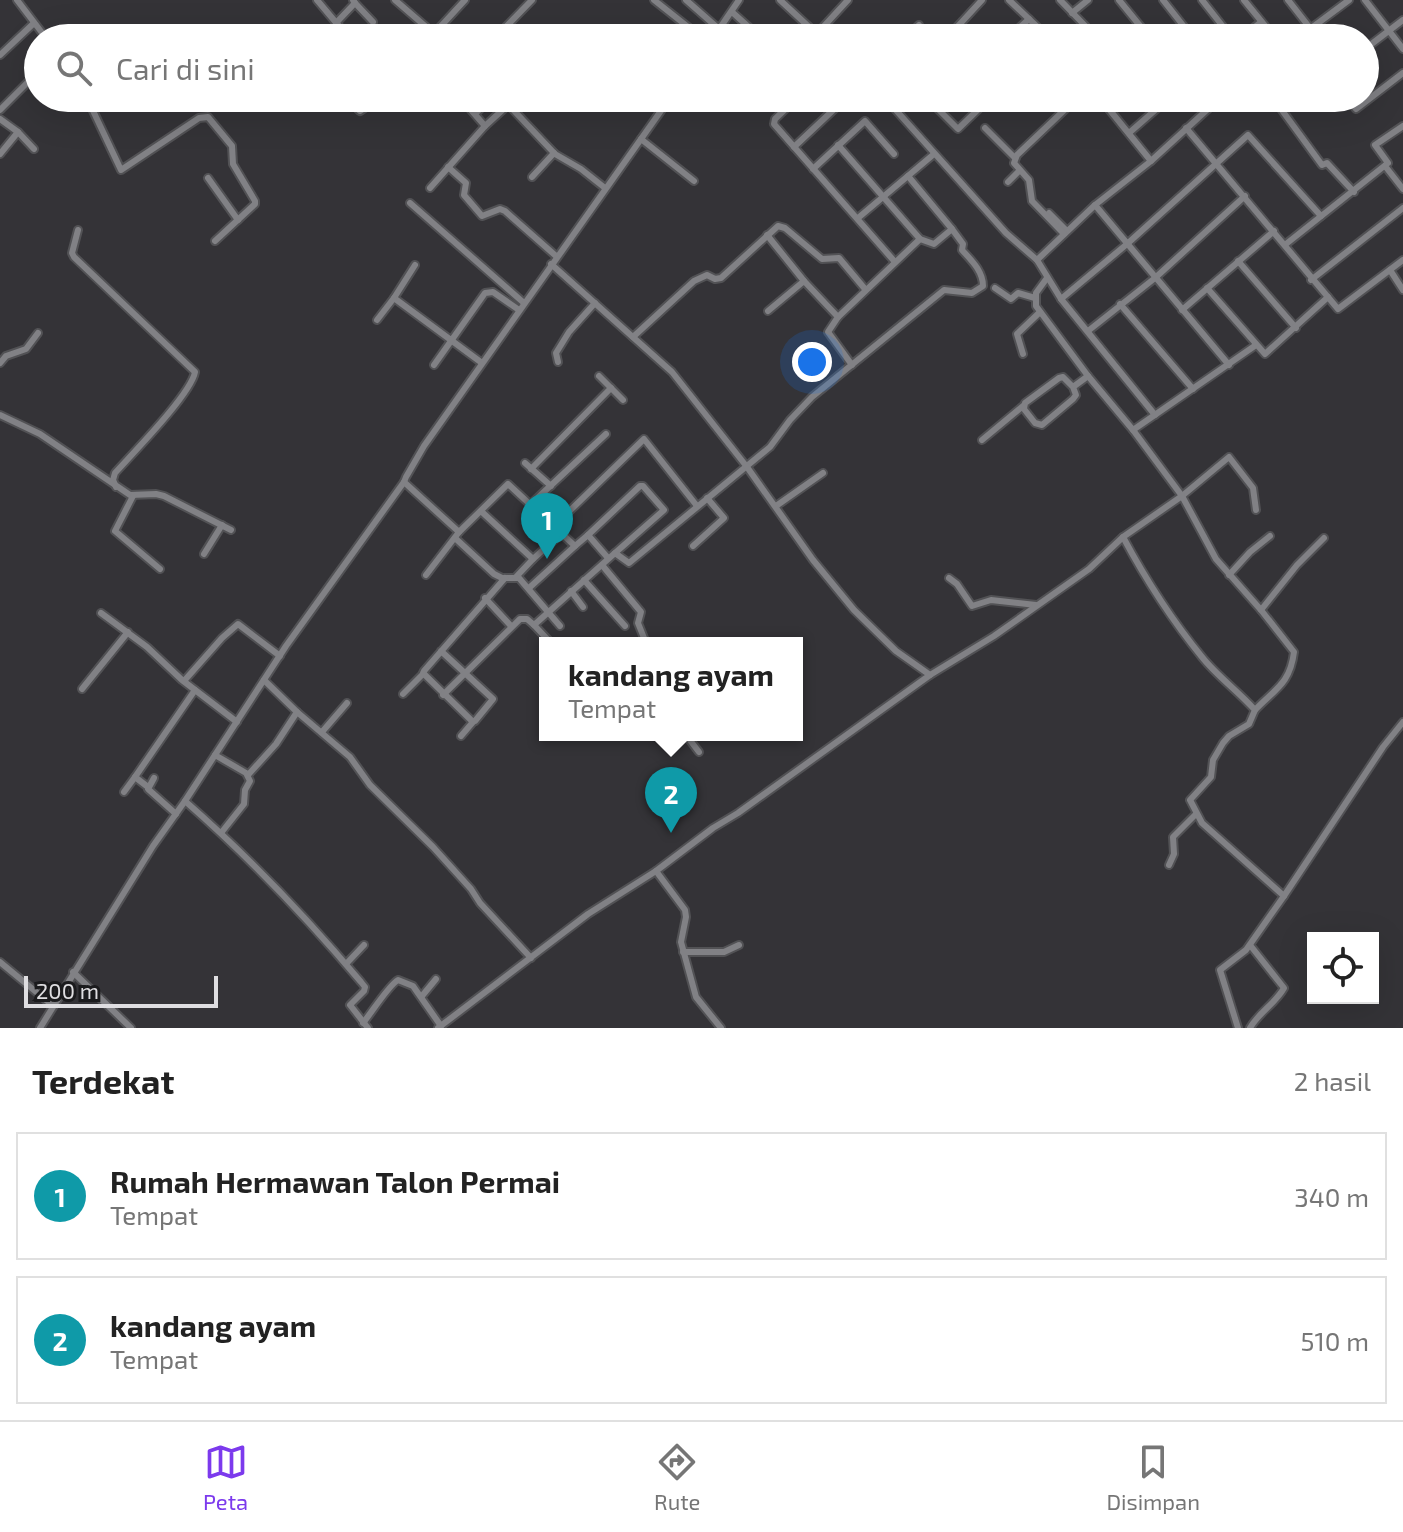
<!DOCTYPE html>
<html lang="id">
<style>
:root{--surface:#fff;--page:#f6f6f6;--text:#222;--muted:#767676;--line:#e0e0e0;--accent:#7c3aed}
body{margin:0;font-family:"Exo 2",sans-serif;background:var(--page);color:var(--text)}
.controls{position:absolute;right:24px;bottom:24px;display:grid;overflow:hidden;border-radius:0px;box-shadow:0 8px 32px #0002}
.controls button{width:72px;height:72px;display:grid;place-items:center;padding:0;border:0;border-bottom:2px solid var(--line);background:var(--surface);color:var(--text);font:40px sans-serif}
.scale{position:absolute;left:24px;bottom:20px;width:194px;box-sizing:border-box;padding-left:8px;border:4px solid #dfdee1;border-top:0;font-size:22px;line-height:28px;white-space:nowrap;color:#dfdee1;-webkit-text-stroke:6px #1b1b1d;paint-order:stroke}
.you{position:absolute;left:812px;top:362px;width:28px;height:28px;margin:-20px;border:6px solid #fff;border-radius:50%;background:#1a73e8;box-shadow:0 0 0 12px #1a73e833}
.badge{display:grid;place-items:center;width:52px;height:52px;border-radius:50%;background:var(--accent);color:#fff;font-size:26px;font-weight:700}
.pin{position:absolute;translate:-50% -66px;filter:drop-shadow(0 2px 4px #0008)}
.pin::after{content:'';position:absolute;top:42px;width:28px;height:24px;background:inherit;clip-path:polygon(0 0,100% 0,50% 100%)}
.popup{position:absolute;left:539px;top:637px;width:264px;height:104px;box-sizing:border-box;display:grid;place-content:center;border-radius:0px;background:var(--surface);filter:drop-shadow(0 2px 6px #0005);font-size:26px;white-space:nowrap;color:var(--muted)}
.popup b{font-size:30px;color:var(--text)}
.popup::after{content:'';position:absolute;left:50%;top:100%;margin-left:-16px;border:16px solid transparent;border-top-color:var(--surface)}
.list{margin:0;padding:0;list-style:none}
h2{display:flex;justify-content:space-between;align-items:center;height:104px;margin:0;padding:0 32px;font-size:34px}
h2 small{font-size:26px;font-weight:400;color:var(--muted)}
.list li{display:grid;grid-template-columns:52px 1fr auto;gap:24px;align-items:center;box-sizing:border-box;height:128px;margin:0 16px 16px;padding:0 16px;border:2px solid var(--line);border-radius:0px}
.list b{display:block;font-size:30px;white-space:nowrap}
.list p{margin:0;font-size:26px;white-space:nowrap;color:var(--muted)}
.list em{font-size:26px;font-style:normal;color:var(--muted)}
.icon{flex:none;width:44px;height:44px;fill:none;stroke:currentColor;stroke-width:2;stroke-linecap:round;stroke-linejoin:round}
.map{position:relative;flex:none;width:1403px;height:1028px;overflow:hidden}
.search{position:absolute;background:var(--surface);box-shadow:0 8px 32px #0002;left:24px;right:24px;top:24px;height:88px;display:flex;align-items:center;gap:20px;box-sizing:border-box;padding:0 28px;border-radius:44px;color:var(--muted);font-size:30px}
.sheet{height:392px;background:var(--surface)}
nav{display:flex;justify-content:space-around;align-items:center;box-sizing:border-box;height:112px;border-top:2px solid var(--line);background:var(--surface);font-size:22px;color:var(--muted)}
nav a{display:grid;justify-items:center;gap:4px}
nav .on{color:var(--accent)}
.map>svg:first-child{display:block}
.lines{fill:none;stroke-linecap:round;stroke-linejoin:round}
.street-casing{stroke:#525255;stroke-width:10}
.street{stroke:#818185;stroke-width:6}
</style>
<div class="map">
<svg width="1403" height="1028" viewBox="0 0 1403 1028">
<rect width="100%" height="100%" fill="#343337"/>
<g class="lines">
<g class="street-casing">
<g id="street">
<path d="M17 0 46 38"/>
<path d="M317 0 349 38"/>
<path d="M395 0 439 38"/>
<path d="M654 0 702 38"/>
<path d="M686 0 719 29"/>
<path d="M780 0 821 38"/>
<path d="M1009 0 1049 38"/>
<path d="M1060 0 1097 38"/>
<path d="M1119 0 1150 38"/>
<path d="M1163 0 1193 38"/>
<path d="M1202 0 1232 38"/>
<path d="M1244 0 1275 38"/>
<path d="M1288 0 1310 28"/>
<path d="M1365 0 1403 49"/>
<path d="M355 3 373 22"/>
<path d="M732 12 761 38"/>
<path d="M1072 13 1088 0"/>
<path d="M336 23 355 3 353 0"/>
<path d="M430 38 465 0"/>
<path d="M495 38 532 0"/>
<path d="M713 38 739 0"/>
<path d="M813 38 848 0"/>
<path d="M906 38 919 25"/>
<path d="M947 38 982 0"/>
<path d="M1008 38 1029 19"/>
<path d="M1241 38 1261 22"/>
<path d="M1298 38 1349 0"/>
<path d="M1365 49 1403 20"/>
<path d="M0 55 33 24"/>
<path d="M87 98 121 170 199 118 208 117 232 146 233 164 255 201V204L215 241"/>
<path d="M346 98 360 111 379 98"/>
<path d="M502 98 555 154 581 169 605 188"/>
<path d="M797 98 775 119 774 124 895 262"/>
<path d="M885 98 1006 233 1037 260 1095 205 1151 161 1220 98"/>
<path d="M939 98 934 105 958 129 990 98"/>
<path d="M1100 98 1151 161"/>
<path d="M1273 98 1322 165 1327 163 1354 192"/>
<path d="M1348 98 1356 109 1403 73"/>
<path d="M1109 109 1120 98"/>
<path d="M0 110 38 72"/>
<path d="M476 113 491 98"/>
<path d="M0 119 18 132 34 149"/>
<path d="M485 126 508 105"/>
<path d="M985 128 1015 158"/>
<path d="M1186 128 1338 309 1403 260"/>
<path d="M1129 133 1169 98"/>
<path d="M641 139 694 181"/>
<path d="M794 147 846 98"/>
<path d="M0 154 18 132"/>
<path d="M1385 166 1403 189"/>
<path d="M448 167 466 183 464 195 482 216 500 209 505 211 556 256"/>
<path d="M813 169 865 121 894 154"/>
<path d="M908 176 952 229"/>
<path d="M532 177 554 153"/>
<path d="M208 178 238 220"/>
<path d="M1008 182 1019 171"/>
<path d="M430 188 485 126 464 102V98"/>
<path d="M410 203 524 303"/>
<path d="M1095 205 1229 365"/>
<path d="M1049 213 1067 231"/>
<path d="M858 218 934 154"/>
<path d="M78 230 72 253 74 257 195 372C191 394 133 453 115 473L113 480 116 487"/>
<path d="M1064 234 1032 201 1029 180 1014 163 1017 155 1077 98"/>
<path d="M767 235 804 281"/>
<path d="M1286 244 1388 163 1375 145 1403 126"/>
<path d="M1037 260 1061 299"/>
<path d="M1238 261 1296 328"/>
<path d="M415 265 394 298 482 363"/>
<path d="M1390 270 1403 290"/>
<path d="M1047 278 1036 293V306L1088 376 1133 430"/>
<path d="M1311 280 1403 208"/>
<path d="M995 288 1011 299 1018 293 1035 298"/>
<path d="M1207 288 1265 354 1328 297"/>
<path d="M1120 304 1193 389"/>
<path d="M1182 310 1274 231"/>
<path d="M768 311 804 281 838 317 828 332 852 365"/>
<path d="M838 317 920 239"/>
<path d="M377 320 394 298"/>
<path d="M1088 331 1155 278 1245 196"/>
<path d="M633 337 694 281 707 275 715 279 721 278 778 226 785 228 822 259 839 258 865 289"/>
<path d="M1023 354 1017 334 1040 312"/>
<path d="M558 362 556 353 569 332 595 303"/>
<path d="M0 363 6 356 26 349 38 333"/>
<path d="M434 365 485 293 493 292 519 310"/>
<path d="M599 376 623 400"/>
<path d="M1073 387 1063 377 1059 378 1025 403 1024 409 1035 423 1042 425 1073 399 1076 395 1073 387 1088 376"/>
<path d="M0 415 40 434 130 495 156 494 164 496 231 530"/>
<path d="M1155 415 1061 299 1127 244 1248 135 1321 216"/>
<path d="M982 440 1023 406"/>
<path d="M525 463 551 486"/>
<path d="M531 469 611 388"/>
<path d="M133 496 115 531 160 569"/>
<path d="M531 504 606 434"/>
<path d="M776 506 823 473"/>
<path d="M482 512 533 559 562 533"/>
<path d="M554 526 644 439 697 506"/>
<path d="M459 532 508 484 575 546 588 535 608 558"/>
<path d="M588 535 640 486H643L664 510 615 553"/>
<path d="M1123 537C1146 580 1171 619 1202 657 1217 676 1238 691 1255 710L1249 724 1229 736 1223 743 1213 760 1211 777 1190 800 1202 823 1284 896 1246 950 1220 970 1238 1028"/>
<path d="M455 538 494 574 502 578H519L560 626"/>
<path d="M693 546 724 518 707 498"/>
<path d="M204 554 222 525"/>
<path d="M602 565 641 612 638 623 646 643"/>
<path d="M426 575 459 532 404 482 406 477 424 446 670 98"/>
<path d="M1229 575 1250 552 1270 536"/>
<path d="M516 577 533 559"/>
<path d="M949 578 957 584 972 606 991 600 1036 605"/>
<path d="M584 580 625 626"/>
<path d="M529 588 575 546"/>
<path d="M571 591 583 607"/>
<path d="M485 598 511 626"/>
<path d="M1261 610 1297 565 1324 538"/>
<path d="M101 613 147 647 182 680 237 722"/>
<path d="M534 625 551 643"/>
<path d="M441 651 493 699 475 721H472L423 673 424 671 505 578"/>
<path d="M930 675 994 636 1089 569 1123 537 1182 496 1229 457 1253 488 1256 510"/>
<path d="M264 680 297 712 350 757 370 785 433 847 471 889 480 903 531 958"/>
<path d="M184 681 222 638 238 624 280 656"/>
<path d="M82 689 128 632"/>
<path d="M403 694 423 674"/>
<path d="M443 695 520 619H527L534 625 615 553 629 563 770 447 790 420 812 397 944 290 972 293 983 286C983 271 971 260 962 250L963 244 952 229 934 244 920 239 838 145"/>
<path d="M1255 710C1275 689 1290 684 1294 652L1261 610 1216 559 1182 496 1133 430 1256 345"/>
<path d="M322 732 347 703"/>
<path d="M686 735 699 752"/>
<path d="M461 736 473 722"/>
<path d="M215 755 246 773 250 781 245 790 244 804 221 833"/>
<path d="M248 775 276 744 297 712"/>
<path d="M154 778 148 789 176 814"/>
<path d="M148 787 135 777 195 690"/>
<path d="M124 792 135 777"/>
<path d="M185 801C249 857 307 918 361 982L365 987 364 991 350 1005 368 1028"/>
<path d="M1169 865 1174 854 1173 837 1196 814"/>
<path d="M656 871 685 910 686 917 681 942 696 997 721 1028"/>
<path d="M1284 896 1383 747 1403 722"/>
<path d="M1250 945 1284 988C1275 1004 1259 1012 1250 1028"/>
<path d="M683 952H724L739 945"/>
<path d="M0 962 52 1005"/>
<path d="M346 964 364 945"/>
<path d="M73 972 131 1028"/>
<path d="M422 996 436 979"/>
<path d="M363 1023C372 1012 389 985 398 980L413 986 441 1026"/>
<path d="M40 1028 153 846 185 801 286 646 404 482"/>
<path d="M438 1028 588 914 656 871 713 828 738 813 930 675 896 651 854 610 813 560 747 467 672 372 551 264"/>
</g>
</g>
<use href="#street" class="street"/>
</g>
</svg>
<div class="controls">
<button><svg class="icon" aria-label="locate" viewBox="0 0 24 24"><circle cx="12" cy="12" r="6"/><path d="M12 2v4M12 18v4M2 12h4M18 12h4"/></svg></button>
</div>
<div class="scale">200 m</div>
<div class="you"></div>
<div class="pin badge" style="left:547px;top:559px;background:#0f9aa8">1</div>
<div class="pin badge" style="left:671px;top:833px;background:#0f9aa8">2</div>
<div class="popup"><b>kandang ayam</b>Tempat</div>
<div class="search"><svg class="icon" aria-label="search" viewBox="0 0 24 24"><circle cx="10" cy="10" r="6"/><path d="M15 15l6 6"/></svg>Cari di sini</div>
</div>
<section class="sheet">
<h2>Terdekat<small>2 hasil</small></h2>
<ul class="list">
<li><span class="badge" style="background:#0f9aa8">1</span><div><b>Rumah Hermawan Talon Permai</b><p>Tempat</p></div><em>340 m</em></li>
<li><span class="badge" style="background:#0f9aa8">2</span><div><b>kandang ayam</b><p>Tempat</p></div><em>510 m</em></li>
</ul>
</section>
<nav>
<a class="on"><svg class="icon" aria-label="map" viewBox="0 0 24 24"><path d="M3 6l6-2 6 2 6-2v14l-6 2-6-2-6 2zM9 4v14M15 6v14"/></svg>Peta</a>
<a><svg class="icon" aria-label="directions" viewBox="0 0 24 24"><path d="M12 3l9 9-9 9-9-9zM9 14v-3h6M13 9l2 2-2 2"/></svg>Rute</a>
<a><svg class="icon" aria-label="saved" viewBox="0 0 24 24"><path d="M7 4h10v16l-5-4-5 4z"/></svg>Disimpan</a>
</nav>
